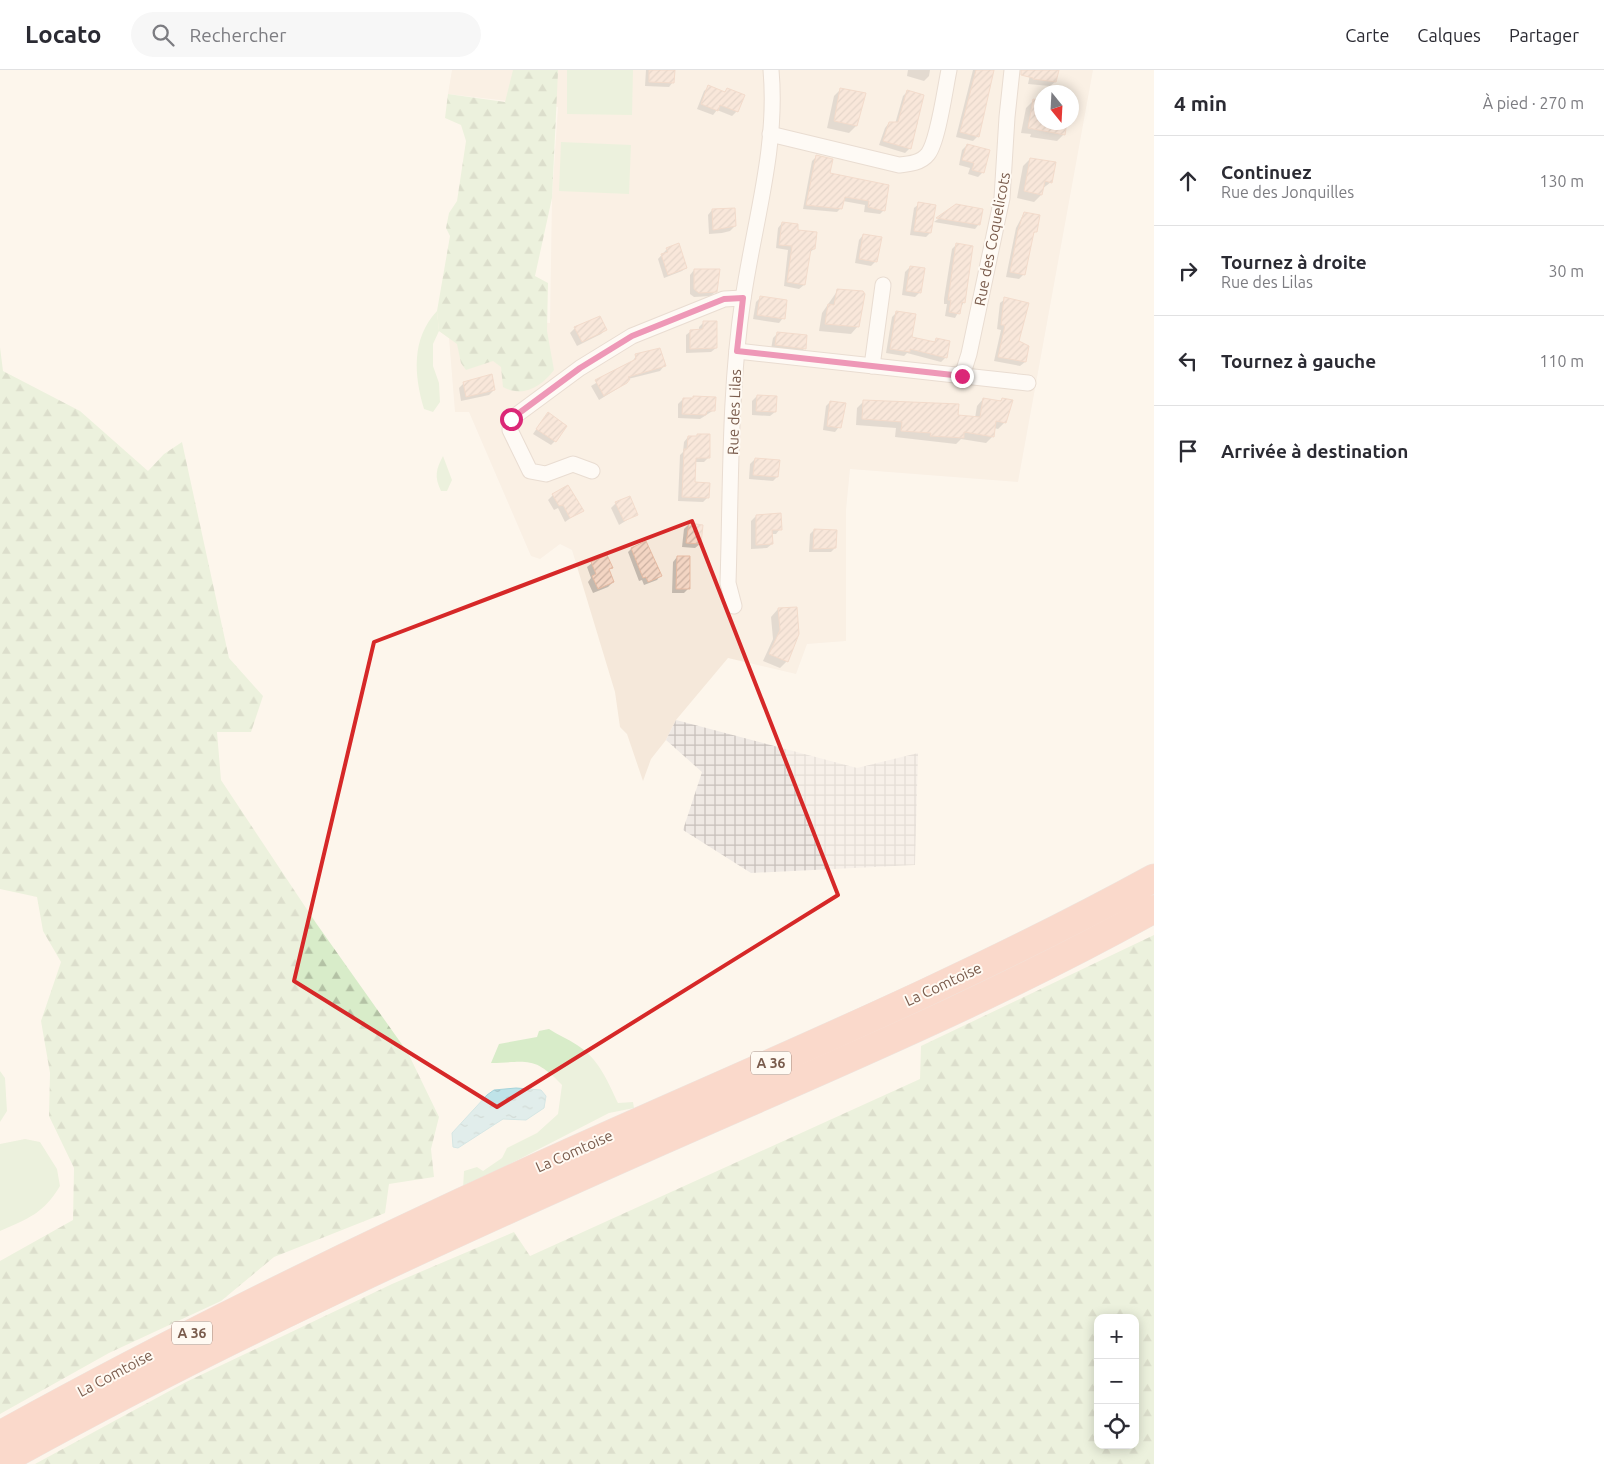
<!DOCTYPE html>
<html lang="fr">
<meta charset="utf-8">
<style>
:root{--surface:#fff;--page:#f7f7f7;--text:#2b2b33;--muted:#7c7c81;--line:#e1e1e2}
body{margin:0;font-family:Ubuntu,sans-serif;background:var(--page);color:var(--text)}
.controls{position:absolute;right:15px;bottom:15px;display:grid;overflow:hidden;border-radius:10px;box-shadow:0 2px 12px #0003}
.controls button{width:45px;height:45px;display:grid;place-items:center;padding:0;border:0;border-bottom:1px solid var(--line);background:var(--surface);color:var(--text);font:25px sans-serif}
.compass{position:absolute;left:1034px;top:15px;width:45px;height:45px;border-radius:50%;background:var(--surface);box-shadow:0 2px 12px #0003;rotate:162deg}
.stop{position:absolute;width:15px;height:15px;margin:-11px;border:4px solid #db2777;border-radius:50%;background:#fff}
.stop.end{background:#db2777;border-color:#fff;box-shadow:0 1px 5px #0008}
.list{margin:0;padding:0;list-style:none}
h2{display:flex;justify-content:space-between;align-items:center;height:65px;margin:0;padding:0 20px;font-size:21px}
h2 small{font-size:16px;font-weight:400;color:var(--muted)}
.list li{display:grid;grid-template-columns:32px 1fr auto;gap:15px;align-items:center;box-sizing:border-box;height:90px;padding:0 20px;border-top:1px solid var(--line)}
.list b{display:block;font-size:19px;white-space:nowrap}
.list p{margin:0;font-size:16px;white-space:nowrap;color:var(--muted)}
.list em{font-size:16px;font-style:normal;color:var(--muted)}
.icon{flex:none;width:28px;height:28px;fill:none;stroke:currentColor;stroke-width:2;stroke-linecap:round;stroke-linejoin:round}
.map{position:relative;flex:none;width:1154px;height:1394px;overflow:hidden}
header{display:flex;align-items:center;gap:30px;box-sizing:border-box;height:70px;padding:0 25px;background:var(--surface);border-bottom:1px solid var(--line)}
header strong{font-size:24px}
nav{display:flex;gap:28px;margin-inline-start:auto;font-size:18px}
.search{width:350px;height:45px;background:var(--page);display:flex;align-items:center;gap:12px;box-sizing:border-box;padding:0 18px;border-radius:28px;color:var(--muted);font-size:19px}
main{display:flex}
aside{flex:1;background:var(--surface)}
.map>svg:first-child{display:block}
.residential{fill:#f5e8da;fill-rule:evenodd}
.industrial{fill:url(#industrial-grid)}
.green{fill:#d8ecc9}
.forest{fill:url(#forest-firs);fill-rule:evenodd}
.water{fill:url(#water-ripples);stroke:#a5d3da}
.shadow{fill:#0003}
.building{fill:url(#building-hatch);stroke:#e6bba3}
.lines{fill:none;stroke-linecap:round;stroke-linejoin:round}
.street-casing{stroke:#d1beb0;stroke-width:17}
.highway-casing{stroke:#dad1cd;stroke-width:29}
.street{stroke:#fff;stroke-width:15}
.highway{stroke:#f7b7a3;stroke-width:28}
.route{stroke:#db2777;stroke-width:6}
.marked{fill:none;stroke:#d62828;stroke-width:4;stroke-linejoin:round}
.labels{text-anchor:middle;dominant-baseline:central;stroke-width:4;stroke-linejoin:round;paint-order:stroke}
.shield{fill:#fffaf3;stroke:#a28b7f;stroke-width:1}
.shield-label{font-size:14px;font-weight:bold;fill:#7a5c4d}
.street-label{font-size:15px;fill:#7a5c4d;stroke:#fffaf3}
</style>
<header>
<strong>Locato</strong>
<div class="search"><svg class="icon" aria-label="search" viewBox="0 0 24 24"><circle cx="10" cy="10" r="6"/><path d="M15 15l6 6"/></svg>Rechercher</div>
<nav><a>Carte</a><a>Calques</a><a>Partager</a></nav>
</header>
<main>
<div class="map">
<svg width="1154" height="1394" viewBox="0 0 1154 1394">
<defs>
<pattern id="industrial-grid" width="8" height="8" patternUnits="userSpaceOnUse" patternTransform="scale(1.25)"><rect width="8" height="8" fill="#efe9e4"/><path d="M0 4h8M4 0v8" fill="none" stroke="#c7c0bb"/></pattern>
<pattern id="forest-firs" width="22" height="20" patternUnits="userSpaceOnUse" patternTransform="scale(1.25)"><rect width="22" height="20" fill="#d8ecc9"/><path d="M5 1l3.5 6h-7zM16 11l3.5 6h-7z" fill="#b4c2a5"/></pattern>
<pattern id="water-ripples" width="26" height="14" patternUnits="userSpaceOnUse" patternTransform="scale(1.25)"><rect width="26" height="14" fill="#bfe3e8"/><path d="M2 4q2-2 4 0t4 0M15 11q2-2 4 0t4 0" fill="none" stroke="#a0bbbe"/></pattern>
<pattern id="building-hatch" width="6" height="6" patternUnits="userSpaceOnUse" patternTransform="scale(1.25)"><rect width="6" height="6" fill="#f3d5c3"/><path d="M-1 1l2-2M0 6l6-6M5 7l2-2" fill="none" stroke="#cab0a1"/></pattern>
</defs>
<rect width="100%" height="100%" fill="#fdf6ec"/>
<path class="residential" d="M452 0H1093L1018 412 850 399 846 440V571L807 574 796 604 728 588 676 650 666 670 651 689 643 711 627 664 620 657 615 622 572 480 560 474 540 489 531 486 469 342H455L449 268 439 261 437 241 550 253 552 128 558 37 448 24ZM1042 22H1072V52H1042Z"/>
<path class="industrial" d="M676 650 857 698 918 683 915 795 751 803 683 760 702 702 666 670Z"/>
<g class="green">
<path d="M567 0H633L632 45 567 44Z"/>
<path d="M561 72 631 75 629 124 559 121Z"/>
<path d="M437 241 439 261 433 274V296L439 313 440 332 433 342 424 339C414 305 411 269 437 241Z"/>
<path d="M443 386 452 410 447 421H441C434 407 436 399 443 386Z"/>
<path d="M549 959C558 965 568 969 577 975 599 989 607 1010 618 1033L633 1032 634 1038 609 1043 463 1118 464 1101 477 1097 483 1101 502 1088 507 1078 537 1063 558 1044 562 1015C534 986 529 992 491 993L499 974 537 967 539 961Z"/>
<path d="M0 1001 5 1008 7 1041 0 1052Z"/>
<path d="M25 1069 40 1072 57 1099 60 1116C43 1144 29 1148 0 1161V1074Z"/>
</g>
<g class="forest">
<path d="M513 0H558V2L552 128 535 206 548 213 547 261 554 300C541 317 523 328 503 317L501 297 493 291 466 300 461 293 457 274 439 261 437 241 450 166 446 158 449 143 457 131 466 71 461 55 445 48 448 24 505 32Z"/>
<path d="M0 277 3 301 80 341 148 401 164 384 182 372 229 588 263 626 251 662H217L221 710 316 853 408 983 439 1047 431 1079 434 1107 389 1114 385 1143 274 1187 221 1231 109 1283 0 1344V1191L73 1150 74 1098 49 1046 50 1003 41 951 61 892 43 861 37 827 0 819Z"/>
<path d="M1154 865V1394H35L186 1312 392 1214 514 1162 530 1186 920 1009 921 976ZM1098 1248H1135V1375H1098Z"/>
</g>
<path class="water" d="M516 1018 541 1020 546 1026 544 1038 526 1050 503 1049 458 1078 453 1077 452 1063 487 1025 494 1020Z"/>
<g class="shadow">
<path d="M646 0H674L673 12 669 17 645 16Z"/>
<path d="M908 0H930L929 6 924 11 907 6Z"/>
<path d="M973 0H993L978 66 973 71 956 67Z"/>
<path d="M1031 0H1057L1055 12 1050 16 1028 14Z"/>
<path d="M709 17 724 22 727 19 737 41 732 46 717 40 713 45 697 39 704 21Z"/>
<path d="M841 19 856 56 849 63 827 58 834 26Z"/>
<path d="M908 21 915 51 918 52 910 78 905 83 879 75 885 58 889 53 895 54 903 26Z"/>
<path d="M1033 31 1042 52 1064 64 1057 71 1030 67 1031 64 1021 63 1026 38Z"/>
<path d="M967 75 983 102 978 107 968 104 970 98 959 95 962 80Z"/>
<path d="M817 86 829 104 884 140 880 144 864 142 865 135 843 131 841 138 837 142 803 139 812 91Z"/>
<path d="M1030 89 1051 112 1042 119 1041 125 1034 132 1017 128 1023 96Z"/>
<path d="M919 134 930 163 926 167 910 165 914 138Z"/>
<path d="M956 136 979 154 975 159 934 152Z"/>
<path d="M712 140 735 156 730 161 722 163 709 164 708 145Z"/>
<path d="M1024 143 1035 162 1032 165 1024 204 1019 209 1006 207 1016 158Z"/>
<path d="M782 153 796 161 814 179 809 183 804 215 799 219 784 216 788 180 776 178 778 158Z"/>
<path d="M863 165 876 191 871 196 855 193 859 170Z"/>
<path d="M956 175 964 232 955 248 945 246 947 234H944V229L952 179Z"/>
<path d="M667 179 686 198 682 201 664 208 658 189Z"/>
<path d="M910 197 919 223 915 227 902 225 905 202Z"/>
<path d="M694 200 716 221 711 226 694 227 690 224V205Z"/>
<path d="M838 220 858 256 851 264 819 261 822 243Z"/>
<path d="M760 228 783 248 779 253 753 249 756 232Z"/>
<path d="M1005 229 1025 292 1020 296 994 291 1001 260 997 259 1000 233Z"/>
<path d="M897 242 911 268 933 273 936 270 946 287 941 292 907 283 904 286 886 283 892 247Z"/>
<path d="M704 252 716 278 711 282 686 283V265L691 261H699V257Z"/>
<path d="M575 258 605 260 601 264 577 276 570 263Z"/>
<path d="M778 263 804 279 800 283 771 279 773 268Z"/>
<path d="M636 286 664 296 660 301 628 309 620 317 599 330 591 316 632 292Z"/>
<path d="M464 313 494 320 489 325 461 331 459 318Z"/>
<path d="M757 326 775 342 770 346 752 345V331Z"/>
<path d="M683 329 714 340 700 349 678 348V334Z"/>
<path d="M983 329 999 332 1002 329 1005 352 998 359 994 358 993 366 986 373 961 369 956 374 895 367 896 358 856 355 857 338 864 331 975 348 977 336Z"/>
<path d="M830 332 839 357 835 362 823 360 826 336Z"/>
<path d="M544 348 555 371 551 375 533 364Z"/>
<path d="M688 367 708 388 704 392H695L694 413 708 427 703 432 678 431 680 385 683 382 684 372Z"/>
<path d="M755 389 777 407 773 411 749 409 750 394Z"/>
<path d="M553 425 582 440 565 452 558 438 554 440 548 430Z"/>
<path d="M616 433 637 444 619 455 611 438Z"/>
<path d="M756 446 780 459 776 464H771L772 474 767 478 751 479V451Z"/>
<path d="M689 454 700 474 695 478 682 477 684 459Z"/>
<path d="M814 460 835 478 831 482H809L810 464Z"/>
<path d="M631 479 660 506 657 510 644 515 642 510 639 511 628 482Z"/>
<path d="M677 487 689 518 684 523H672L673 492Z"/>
<path d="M592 493 611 497 608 500 613 512 608 517 593 523 588 512 591 508 587 497Z"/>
<path d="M778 539 787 591 780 598 763 591 773 569 771 547Z"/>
</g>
<g class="building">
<path d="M649 0H675L674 13 649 12Z"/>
<path d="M976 0H994L979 67 960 62Z"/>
<path d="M1021 0H1059L1056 12 1033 9V8L1021 5Z"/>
<path d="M708 15 725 22 727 18 745 25 738 42 720 35 718 41 701 34Z"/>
<path d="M840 18 866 23 857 56 834 51Z"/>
<path d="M907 20 924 25 911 79 883 71 889 52H898Z"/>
<path d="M1033 29 1042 31V52H1067L1065 65 1028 58Z"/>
<path d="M967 74 990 80 984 103 972 100 974 93 962 90Z"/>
<path d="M816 85 833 89 830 103 889 115 885 141 868 137 869 131 845 127 842 139 806 135Z"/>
<path d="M1030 88 1056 92 1052 113 1045 111 1042 125 1024 121Z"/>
<path d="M918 132 936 135 931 163 914 161Z"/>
<path d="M956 134 983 139 980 155 936 148Z"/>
<path d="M735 138 736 156 713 160 712 139Z"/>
<path d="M1024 142 1040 145 1037 162H1034L1025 205 1010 202 1018 160Z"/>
<path d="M782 152 798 154V160L817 162 815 179H811L805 215 787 212 792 176 779 175Z"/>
<path d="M863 164 882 167 877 192 859 189Z"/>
<path d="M679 173 687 198 668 205 661 184 668 182 666 178Z"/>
<path d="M956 173 973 176 965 233 962 232 960 244 949 242 951 230H948Z"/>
<path d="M910 196 925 198 921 223 906 221Z"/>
<path d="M694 199H720L717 222 699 223 694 219Z"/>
<path d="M837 219 863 221 865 224 859 257 825 254 828 234 834 235Z"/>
<path d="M760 226 787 230 785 249 757 245Z"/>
<path d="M1004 227 1029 233 1019 271 1029 276 1026 292 998 287 1005 255H1001Z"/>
<path d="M896 241 916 244 912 267 935 272 936 268 950 271 947 288 910 279V282L890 279Z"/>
<path d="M600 246 607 260 582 272 574 257Z"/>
<path d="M703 251H717V278L690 279V260L703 259Z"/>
<path d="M777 262 807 265 806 279 775 275Z"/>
<path d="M660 278 666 296 628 307 630 309 627 313 604 326 595 310 636 289 635 284Z"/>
<path d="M492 304 495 320 466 327 463 312Z"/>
<path d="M757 325 777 326 776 342 756 341Z"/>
<path d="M693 326 716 327 715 341H707L706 345 682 344 683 328H693Z"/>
<path d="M983 328 1001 331 1002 328 1013 330 1006 353 996 351 994 367 964 362V368L930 366 931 363 901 361 902 352 862 349 863 330 959 334 958 345 980 347Z"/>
<path d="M830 331 846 333 841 358 827 356Z"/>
<path d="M548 342 567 356 556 372 536 359Z"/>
<path d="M697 364H710V388H696L695 412 710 413 709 428 682 427 684 379H687L688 366H697Z"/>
<path d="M755 388 780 390 778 407 753 405Z"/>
<path d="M568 415 584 441 570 448 563 435 559 436 552 424Z"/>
<path d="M630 426 638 445 624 451 615 432Z"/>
<path d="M781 443 782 460H772L773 474 756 475V445Z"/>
<path d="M689 453 703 455 701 474 686 473Z"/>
<path d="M814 459 837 460 836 478 813 479Z"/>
<path d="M646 471 662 506 648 512 646 507 643 508 631 478Z"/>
<path d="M607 485 613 498 609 499 614 512 598 519 592 506 596 504 591 492Z"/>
<path d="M677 486H690V519H676Z"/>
<path d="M797 537 799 564 788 592 769 584 780 560 778 538Z"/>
</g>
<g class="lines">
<g class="street-casing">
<g id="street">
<path d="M770 64 899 95C909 94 921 93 928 84 938 71 945 19 949 0"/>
<path d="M737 281 1028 313"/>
<path d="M872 296 883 215"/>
<path d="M962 306 969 284 1002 128 1007 47 1012 0"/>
<path d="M592 401 573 394 546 404 530 401 510 360 511 349 580 298 632 266 724 229 743 228"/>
<path d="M734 536 728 513C731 420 729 322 743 229 754 153 778 78 771 0"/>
</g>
</g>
<g class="highway-casing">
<g id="highway">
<path d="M0 1365C188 1261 382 1167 577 1079 771 992 968 910 1154 808"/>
<path d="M0 1392C213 1273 436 1171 659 1072 826 998 995 928 1154 839"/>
</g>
</g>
<use href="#street" class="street"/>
<use href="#highway" class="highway"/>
</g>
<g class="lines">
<path class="route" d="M511 349 580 298 632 266 724 229 743 228 737 281 962 306"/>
</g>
<path d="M0 0H1154V1394H0ZM692 451 838 825 497 1037 294 911 374 572Z" fill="#fdf6ec" fill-opacity=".55" fill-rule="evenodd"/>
<path class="marked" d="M692 451 838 825 497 1037 294 911 374 572Z"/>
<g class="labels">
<g class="shield">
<rect x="751" y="981.5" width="40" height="23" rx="4"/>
<rect x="172" y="1251.5" width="40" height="23" rx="4"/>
</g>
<g class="shield-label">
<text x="771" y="993">A 36</text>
<text x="192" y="1263">A 36</text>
</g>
<g class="street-label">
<text transform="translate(992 169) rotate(-79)">Rue des Coquelicots</text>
<text transform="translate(734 342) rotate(-88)">Rue des Lilas</text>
<text transform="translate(943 914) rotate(-25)">La Comtoise</text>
<text transform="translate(574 1081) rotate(-24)">La Comtoise</text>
<text transform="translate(115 1303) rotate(-28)">La Comtoise</text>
</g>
</g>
</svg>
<div class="controls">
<button>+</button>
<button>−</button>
<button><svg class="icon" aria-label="locate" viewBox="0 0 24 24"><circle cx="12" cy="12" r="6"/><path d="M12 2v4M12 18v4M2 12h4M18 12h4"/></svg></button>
</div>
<svg class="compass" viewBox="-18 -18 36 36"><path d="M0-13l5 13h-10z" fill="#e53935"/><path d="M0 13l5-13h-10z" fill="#7c7c81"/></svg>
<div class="stop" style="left:511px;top:349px"></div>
<div class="stop end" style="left:962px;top:306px"></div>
</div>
<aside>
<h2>4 min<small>À pied · 270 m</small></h2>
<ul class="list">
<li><svg class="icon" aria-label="ahead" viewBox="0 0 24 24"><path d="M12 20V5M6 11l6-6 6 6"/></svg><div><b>Continuez</b><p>Rue des Jonquilles</p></div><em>130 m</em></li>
<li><svg class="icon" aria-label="right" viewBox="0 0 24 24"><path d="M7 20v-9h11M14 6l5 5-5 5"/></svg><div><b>Tournez à droite</b><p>Rue des Lilas</p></div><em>30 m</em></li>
<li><svg class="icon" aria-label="left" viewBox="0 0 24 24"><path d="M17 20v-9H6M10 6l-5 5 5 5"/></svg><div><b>Tournez à gauche</b></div><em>110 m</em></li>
<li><svg class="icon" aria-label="arrive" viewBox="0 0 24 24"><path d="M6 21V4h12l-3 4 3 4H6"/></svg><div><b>Arrivée à destination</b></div></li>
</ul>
</aside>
</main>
